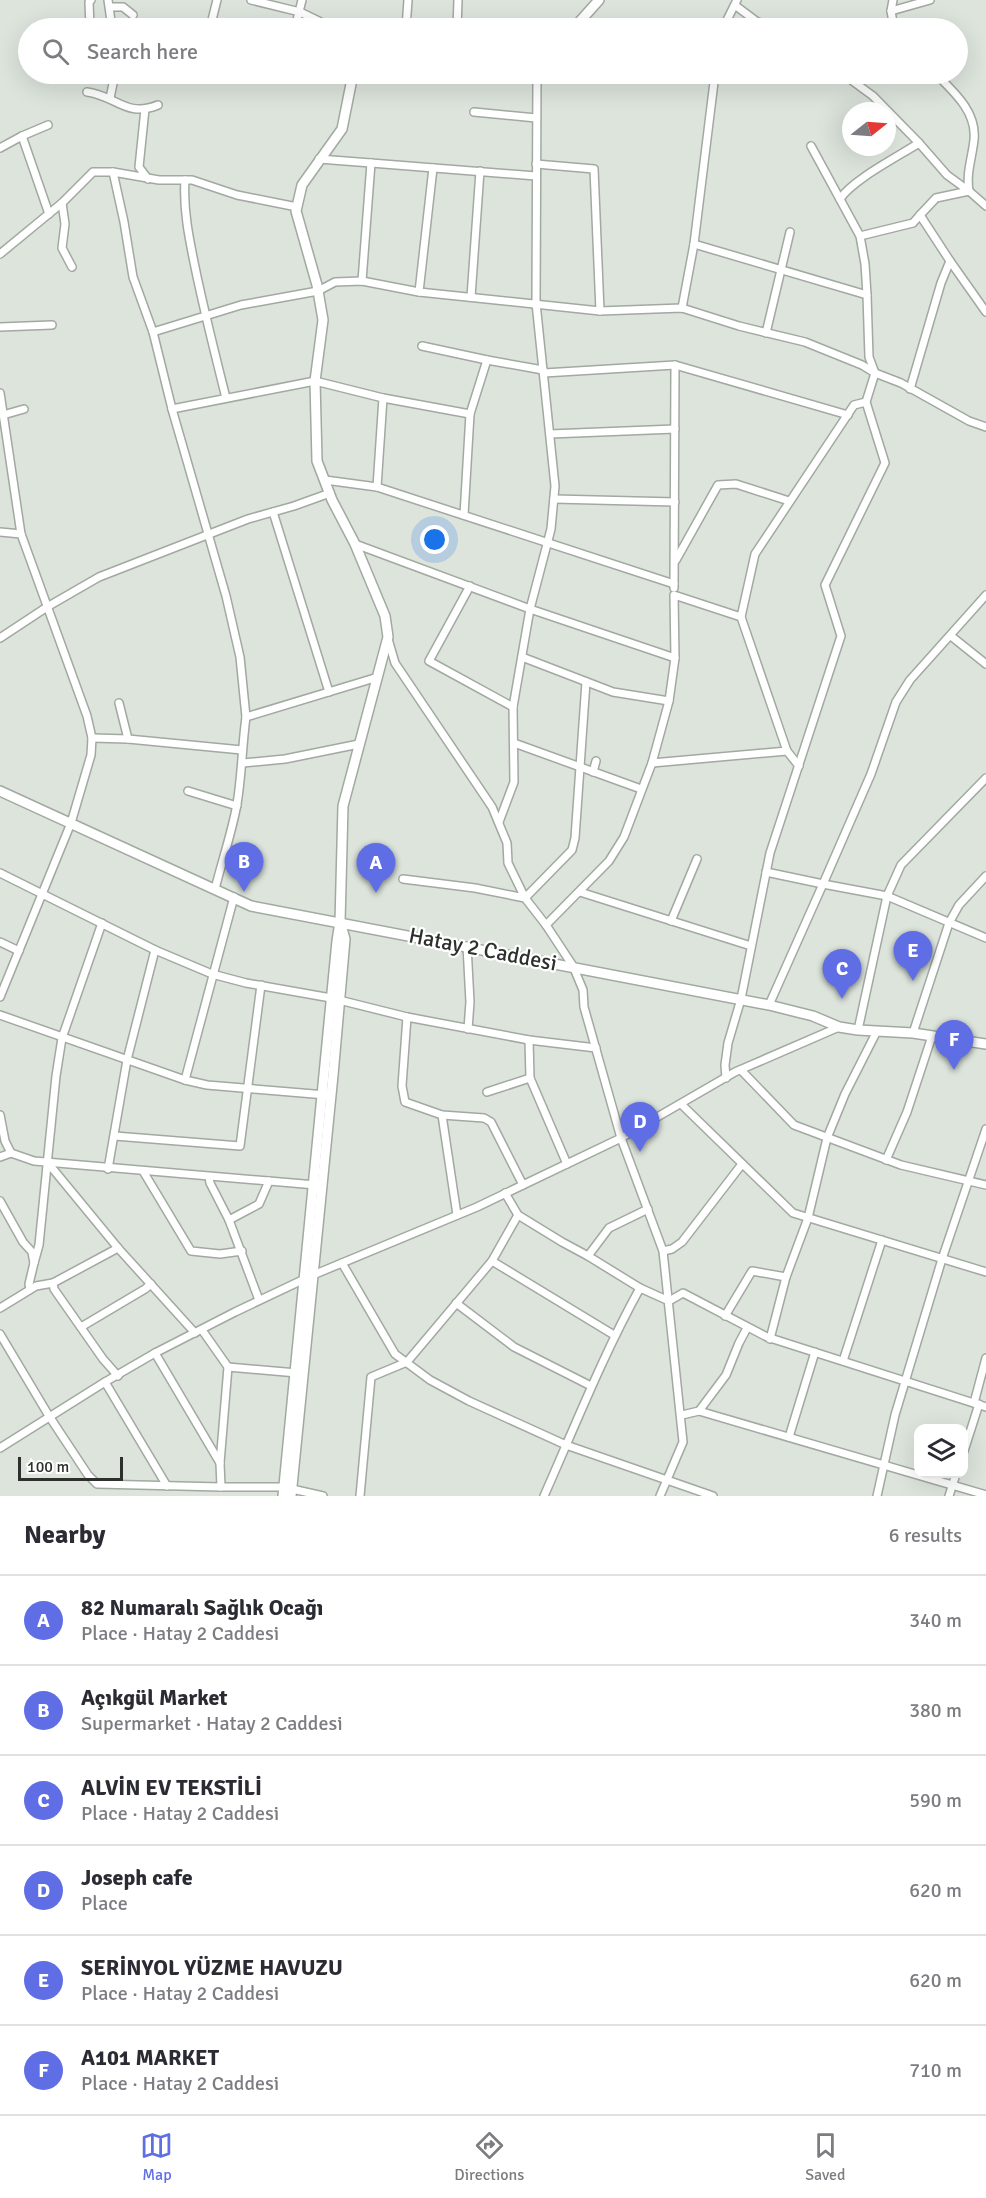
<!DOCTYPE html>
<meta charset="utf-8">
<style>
:root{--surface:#fff;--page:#f7f7f7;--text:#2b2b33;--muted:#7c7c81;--line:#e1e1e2;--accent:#606ee6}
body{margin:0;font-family:Signika,sans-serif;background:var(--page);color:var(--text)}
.controls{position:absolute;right:18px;bottom:18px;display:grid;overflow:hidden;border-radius:12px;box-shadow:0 6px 24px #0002}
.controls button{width:54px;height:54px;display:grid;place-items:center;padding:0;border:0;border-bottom:2px solid var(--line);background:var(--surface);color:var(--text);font:30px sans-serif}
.compass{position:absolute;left:842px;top:102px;width:54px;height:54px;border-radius:50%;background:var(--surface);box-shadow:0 6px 24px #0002;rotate:73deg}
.scale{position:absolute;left:18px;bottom:15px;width:105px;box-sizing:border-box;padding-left:6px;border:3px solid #2d302d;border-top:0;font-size:16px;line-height:21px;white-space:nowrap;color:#2d302d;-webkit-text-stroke:4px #fff;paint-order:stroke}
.you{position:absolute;left:435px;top:540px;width:21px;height:21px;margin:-15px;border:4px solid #fff;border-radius:50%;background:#1a73e8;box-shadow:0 0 0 9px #1a73e833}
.badge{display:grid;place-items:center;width:39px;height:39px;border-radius:50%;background:var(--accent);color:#fff;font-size:20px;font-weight:700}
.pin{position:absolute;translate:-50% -50px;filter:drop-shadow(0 2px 3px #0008)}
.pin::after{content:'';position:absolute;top:32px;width:21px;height:18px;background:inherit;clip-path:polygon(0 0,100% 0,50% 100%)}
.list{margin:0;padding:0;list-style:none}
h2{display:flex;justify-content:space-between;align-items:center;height:78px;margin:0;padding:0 24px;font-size:26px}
h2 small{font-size:20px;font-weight:400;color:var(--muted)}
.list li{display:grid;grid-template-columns:39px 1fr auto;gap:18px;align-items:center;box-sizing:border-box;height:90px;padding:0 24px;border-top:2px solid var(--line)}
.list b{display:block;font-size:22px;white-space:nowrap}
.list p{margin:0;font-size:20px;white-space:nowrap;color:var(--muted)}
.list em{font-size:20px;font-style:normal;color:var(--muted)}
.icon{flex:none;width:33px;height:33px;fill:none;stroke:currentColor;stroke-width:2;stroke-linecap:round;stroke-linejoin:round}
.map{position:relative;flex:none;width:986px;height:1496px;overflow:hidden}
.search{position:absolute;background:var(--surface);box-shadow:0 6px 24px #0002;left:18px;right:18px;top:18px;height:66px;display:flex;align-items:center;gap:15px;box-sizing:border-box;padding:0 21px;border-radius:33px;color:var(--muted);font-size:22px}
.sheet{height:618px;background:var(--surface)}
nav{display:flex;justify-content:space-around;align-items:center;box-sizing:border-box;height:84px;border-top:2px solid var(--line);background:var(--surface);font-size:16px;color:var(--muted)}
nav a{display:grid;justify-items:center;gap:3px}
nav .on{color:var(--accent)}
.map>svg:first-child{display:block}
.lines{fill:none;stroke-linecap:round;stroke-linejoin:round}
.street-casing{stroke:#a1a9a1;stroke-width:10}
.secondary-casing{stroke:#a1a9a1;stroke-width:12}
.street{stroke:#fff;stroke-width:7}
.secondary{stroke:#fff;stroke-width:9}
.labels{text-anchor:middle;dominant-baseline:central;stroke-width:4.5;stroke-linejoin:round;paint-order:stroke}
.street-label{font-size:22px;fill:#2d302d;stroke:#fff}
</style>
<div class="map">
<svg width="986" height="1496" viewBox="0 0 986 1496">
<rect width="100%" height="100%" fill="#dce4dc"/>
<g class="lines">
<g class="street-casing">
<g id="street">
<path d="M108 0 112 28"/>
<path d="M251 0 300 12 333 28"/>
<path d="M893 0 891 11 894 28"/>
<path d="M736 6 756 21 773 28"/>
<path d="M110 7H123L133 15"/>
<path d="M891 11 930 0"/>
<path d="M90 28 89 2 91 0"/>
<path d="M210 28 217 0"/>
<path d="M295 28 302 0"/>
<path d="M406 28 408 0"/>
<path d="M457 28 458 0"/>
<path d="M723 28 737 0"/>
<path d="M843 74 873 96 919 143 947 175 969 191"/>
<path d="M936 74C954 92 977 112 974 140 972 158 966 173 969 191L986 206"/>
<path d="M87 92C117 96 126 118 158 105"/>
<path d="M110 98 115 74"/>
<path d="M145 109 139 167 148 179"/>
<path d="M474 112 536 118"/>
<path d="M22 136 48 125"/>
<path d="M811 146 860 236 865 264 867 295"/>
<path d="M0 148 22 136 49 214"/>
<path d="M319 159 371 163 362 281"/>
<path d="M371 163 536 176"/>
<path d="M536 164 594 169 600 311"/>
<path d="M113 172 124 222 133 277 153 332 172 409 226 596 240 657 246 717"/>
<path d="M185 180C183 209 189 238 195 267 204 311 215 354 226 398"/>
<path d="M840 199C852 180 899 156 919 143"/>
<path d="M62 203 65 224 62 248 72 267"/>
<path d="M920 215 936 198 969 191"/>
<path d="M860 236 913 223 920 215 950 261"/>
<path d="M694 244 867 295 869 357 875 373 866 402 885 463 825 585 841 636 770 853 741 999 728 1043 725 1065 726 1078"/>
<path d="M0 254 62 203 93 172H113L159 180H192L237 195 297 207"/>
<path d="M419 292 433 168"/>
<path d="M471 297 480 171"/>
<path d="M682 308 694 244 715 74"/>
<path d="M0 327 52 325"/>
<path d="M153 332 241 305 318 291 335 282 362 281 419 292 600 311 682 308 739 326 805 342 862 365 875 373 901 383 969 421 986 427"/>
<path d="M766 333 790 232"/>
<path d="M422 346 487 360"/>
<path d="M544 373 675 365 848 415"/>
<path d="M910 389 941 283 950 261 986 312"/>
<path d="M0 393 21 534"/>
<path d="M172 409 315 381 383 398 470 414"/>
<path d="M3 415 24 409"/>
<path d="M550 434 675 429"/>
<path d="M325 480 377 487 674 584"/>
<path d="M377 487 383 398"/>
<path d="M554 499 675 502"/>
<path d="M273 512 329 692"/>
<path d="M464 515 470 414 487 360 543 370"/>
<path d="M0 532 21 534 87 716 92 738 91 755 71 823 0 997"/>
<path d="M355 544 530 609 675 658"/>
<path d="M676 560 718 485 736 484 789 501"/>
<path d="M470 586 429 661 513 707"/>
<path d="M674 588 675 365"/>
<path d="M986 595 910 680 896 702 871 774 823 884 887 896 986 938"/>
<path d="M741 617 787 751"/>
<path d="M951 636 986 664"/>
<path d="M0 638 47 607 99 577 248 519 294 506 330 493"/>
<path d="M388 639 395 663 492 807 507 843 508 863 525 898 546 925 573 966 583 990 584 1007 621 1138 663 1251 683 1442 660 1496"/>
<path d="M522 657 613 692 669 701"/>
<path d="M119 703 128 739"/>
<path d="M92 738 128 739 242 750"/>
<path d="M514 743 641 789"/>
<path d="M243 763 285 759 359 744"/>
<path d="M652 763 787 751 799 766"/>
<path d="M593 772 596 761"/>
<path d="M188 791 237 806"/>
<path d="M499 822 514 782 513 707 530 609 551 529 555 486 536 303 537 74"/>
<path d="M766 872 823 884 769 1005"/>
<path d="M0 873 155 950 212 974 246 983 331 998 407 1017 529 1040"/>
<path d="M403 879 475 888 525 898 572 850 575 838 586 682"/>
<path d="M215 889C222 861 232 832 237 804 242 774 242 746 246 717L378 677"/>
<path d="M580 892 751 946"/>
<path d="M234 897 185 1080 207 1085 326 1095"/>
<path d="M671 921 697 859"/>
<path d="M546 925 609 861 624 837 652 763 669 701 675 658 674 595 741 617 755 554 854 405 866 402"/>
<path d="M0 942 19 951"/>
<path d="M467 946 470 1002 468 1029"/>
<path d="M0 1015 185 1080"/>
<path d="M407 1017 402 1086 405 1102 442 1115 484 1118 491 1122 523 1185"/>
<path d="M858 1030 887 896 901 865 986 778"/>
<path d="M913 1033 949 923 959 905 986 876"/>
<path d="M741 1070 794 1125 901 1165 986 1185"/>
<path d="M487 1092 530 1078"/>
<path d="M681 1104 793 1213 986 1272"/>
<path d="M0 1115 5 1141 11 1153 34 1161 316 1185"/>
<path d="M442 1115 457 1215"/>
<path d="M115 1136 240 1146 261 985"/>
<path d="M0 1157 11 1153"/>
<path d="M886 1160 907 1112 932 1036"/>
<path d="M48 1163 118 1248 195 1333"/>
<path d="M567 1164 530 1078 529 1040 596 1048"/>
<path d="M108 1169 127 1060 155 950"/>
<path d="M143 1171 191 1251 220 1254 242 1251"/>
<path d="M209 1177 210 1183 229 1220 259 1204 269 1181"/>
<path d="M505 1193 518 1215 562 1242 588 1256 609 1228 648 1209"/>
<path d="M0 1201 23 1242 32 1252 34 1263 29 1284 30 1289"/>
<path d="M229 1220 259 1300"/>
<path d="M663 1251 672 1249 682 1242 742 1164"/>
<path d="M588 1256 640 1288 669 1301 683 1293 767 1337 986 1407"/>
<path d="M492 1261 614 1335"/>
<path d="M34 1263 39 1245 56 1076 62 1038 102 923"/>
<path d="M342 1263 395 1354 430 1380 469 1401 566 1445 713 1496"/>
<path d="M456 1303 514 1347 591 1386"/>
<path d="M0 1308 36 1286 53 1283"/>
<path d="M725 1316 752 1271 786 1277"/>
<path d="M81 1327 145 1289 151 1284"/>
<path d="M202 1330 228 1367 220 1463 221 1487"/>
<path d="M0 1334 49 1416 88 1475 97 1484 221 1487H283L323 1496"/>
<path d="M770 1339 786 1277 808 1218 827 1138 845 1094 877 1031"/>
<path d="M155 1353 220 1463"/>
<path d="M843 1361 882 1240"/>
<path d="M228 1367 297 1373"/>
<path d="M118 1376 103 1359 54 1289 53 1283 118 1248"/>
<path d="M105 1382 167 1486"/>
<path d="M974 1403 986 1358"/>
<path d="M699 1411 726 1375 739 1343 747 1328"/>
<path d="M682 1415 699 1411 986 1495"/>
<path d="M789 1437 815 1352"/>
<path d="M0 1448 105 1382 155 1353 235 1312 313 1275 477 1207 621 1138 735 1072 839 1027"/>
<path d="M964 1451 979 1404"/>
<path d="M360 1496 371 1377 407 1362 492 1261 518 1215"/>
<path d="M544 1496C575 1426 603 1355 640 1288"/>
<path d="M877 1496 895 1415 942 1259 986 1129"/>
<path d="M949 1496 956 1474"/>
</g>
</g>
<g class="secondary-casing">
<g id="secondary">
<path d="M574 28 599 0"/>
<path d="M0 791 251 906 769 1005 813 1016 839 1027 858 1030 913 1033 986 1044"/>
<path d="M283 1496 337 941 340 922 343 806 388 637 385 616 355 544 332 500 317 461 315 381 323 320 317 285 296 211 302 185 342 129 353 74"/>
<path d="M291 1496 333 1075 345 939 341 925"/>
</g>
</g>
<use href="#street" class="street"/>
<use href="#secondary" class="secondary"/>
</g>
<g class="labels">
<g class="street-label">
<text transform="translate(483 949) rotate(11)">Hatay 2 Caddesi</text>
</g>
</g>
</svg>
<div class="controls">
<button><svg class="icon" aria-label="layers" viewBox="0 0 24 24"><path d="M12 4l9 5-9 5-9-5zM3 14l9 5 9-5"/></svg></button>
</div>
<svg class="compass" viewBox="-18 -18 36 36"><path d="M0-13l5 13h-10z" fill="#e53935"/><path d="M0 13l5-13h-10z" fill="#7c7c81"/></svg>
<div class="scale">100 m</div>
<div class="you"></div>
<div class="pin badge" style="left:376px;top:893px">A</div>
<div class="pin badge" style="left:244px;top:892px">B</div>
<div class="pin badge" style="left:842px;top:999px">C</div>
<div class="pin badge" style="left:640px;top:1152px">D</div>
<div class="pin badge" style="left:913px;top:981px">E</div>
<div class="pin badge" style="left:954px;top:1070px">F</div>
<div class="search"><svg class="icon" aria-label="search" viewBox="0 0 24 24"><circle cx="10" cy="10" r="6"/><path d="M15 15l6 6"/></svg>Search here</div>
</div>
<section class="sheet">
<h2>Nearby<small>6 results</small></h2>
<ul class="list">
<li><span class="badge">A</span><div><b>82 Numaralı Sağlık Ocağı</b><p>Place · Hatay 2 Caddesi</p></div><em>340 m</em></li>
<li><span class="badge">B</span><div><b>Açıkgül Market</b><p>Supermarket · Hatay 2 Caddesi</p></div><em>380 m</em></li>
<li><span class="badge">C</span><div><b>ALVİN EV TEKSTİLİ</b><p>Place · Hatay 2 Caddesi</p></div><em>590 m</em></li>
<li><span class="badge">D</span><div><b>Joseph cafe</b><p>Place</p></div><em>620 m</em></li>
<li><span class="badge">E</span><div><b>SERİNYOL YÜZME HAVUZU</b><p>Place · Hatay 2 Caddesi</p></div><em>620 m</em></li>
<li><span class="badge">F</span><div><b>A101 MARKET</b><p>Place · Hatay 2 Caddesi</p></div><em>710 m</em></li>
</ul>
</section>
<nav>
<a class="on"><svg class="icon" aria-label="map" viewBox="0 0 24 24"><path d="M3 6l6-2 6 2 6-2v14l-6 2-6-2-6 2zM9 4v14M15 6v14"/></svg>Map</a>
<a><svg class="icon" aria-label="directions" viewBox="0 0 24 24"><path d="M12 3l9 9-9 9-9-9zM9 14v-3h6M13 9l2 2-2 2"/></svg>Directions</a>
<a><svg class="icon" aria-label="saved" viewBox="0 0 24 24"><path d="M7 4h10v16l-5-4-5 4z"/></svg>Saved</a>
</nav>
